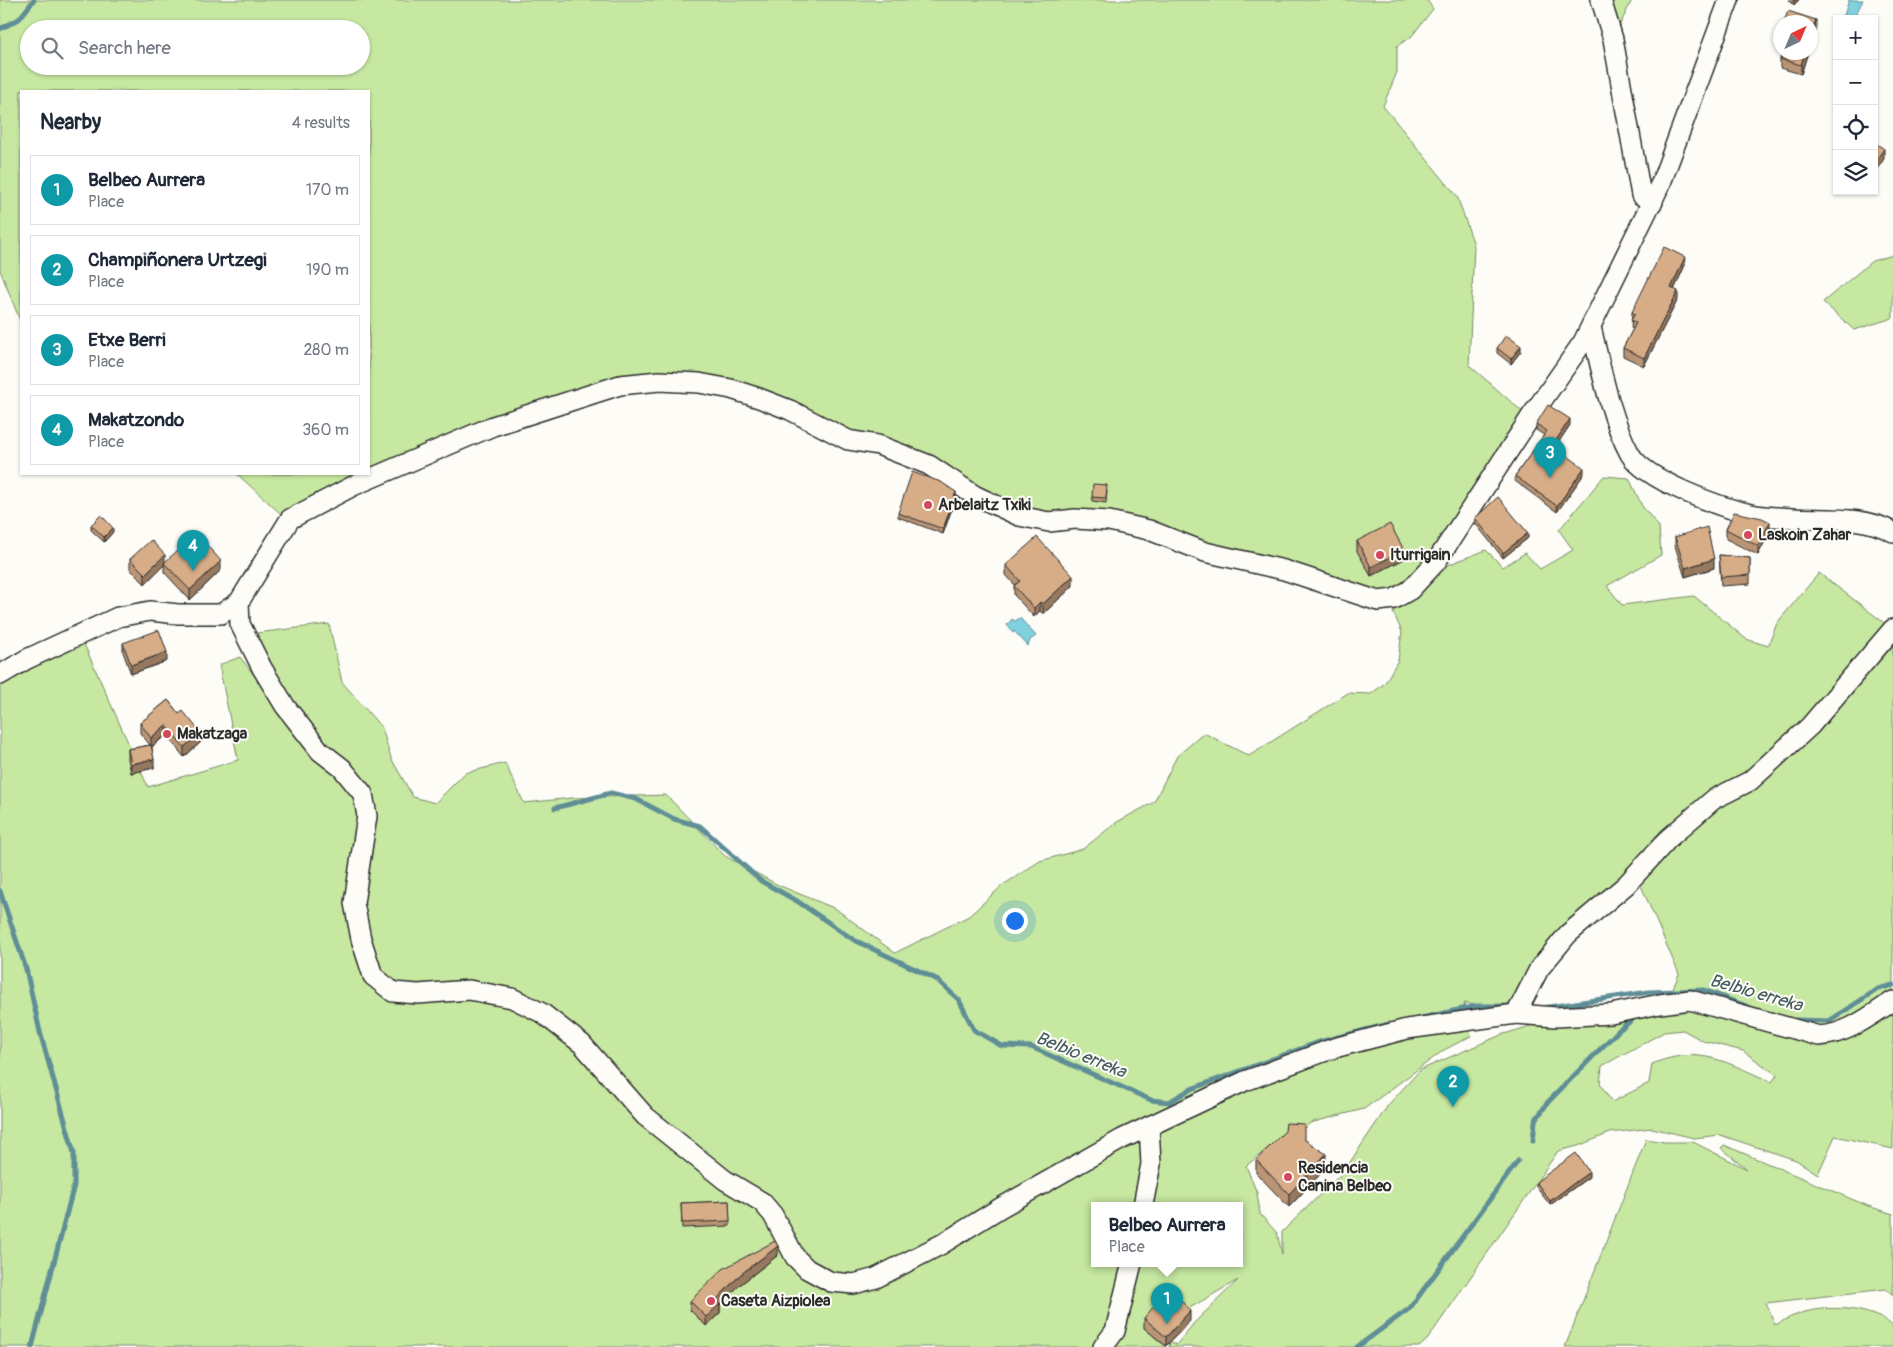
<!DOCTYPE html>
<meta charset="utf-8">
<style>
:root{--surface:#fff;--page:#f6f6f7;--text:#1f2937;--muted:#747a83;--line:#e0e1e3;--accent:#d1495b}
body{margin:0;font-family:Pangolin,sans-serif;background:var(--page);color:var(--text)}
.controls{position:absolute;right:15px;top:15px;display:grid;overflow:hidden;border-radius:0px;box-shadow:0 1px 4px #0004}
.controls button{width:45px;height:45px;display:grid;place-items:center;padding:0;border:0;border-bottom:1px solid var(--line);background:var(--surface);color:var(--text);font:25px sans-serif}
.compass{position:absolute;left:1773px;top:15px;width:45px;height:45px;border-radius:50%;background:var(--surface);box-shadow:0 1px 4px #0004;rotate:44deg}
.you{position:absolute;left:1014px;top:920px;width:18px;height:18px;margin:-12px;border:4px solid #fff;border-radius:50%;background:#1a73e8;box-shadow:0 0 0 8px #1a73e833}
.badge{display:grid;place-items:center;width:32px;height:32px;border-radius:50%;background:var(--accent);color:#fff;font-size:16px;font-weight:700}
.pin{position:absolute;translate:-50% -41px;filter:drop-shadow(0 1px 2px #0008)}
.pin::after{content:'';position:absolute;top:26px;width:18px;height:15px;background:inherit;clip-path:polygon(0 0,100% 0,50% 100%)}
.popup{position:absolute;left:1091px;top:1202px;width:152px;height:65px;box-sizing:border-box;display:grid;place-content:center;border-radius:0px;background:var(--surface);filter:drop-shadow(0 1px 4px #0005);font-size:16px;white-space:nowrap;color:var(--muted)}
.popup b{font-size:19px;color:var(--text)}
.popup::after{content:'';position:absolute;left:50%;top:100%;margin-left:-10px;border:10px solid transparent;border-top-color:var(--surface)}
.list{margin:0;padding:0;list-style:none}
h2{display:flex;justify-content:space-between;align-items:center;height:65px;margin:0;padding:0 20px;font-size:21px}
h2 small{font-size:16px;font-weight:400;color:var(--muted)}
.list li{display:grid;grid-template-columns:32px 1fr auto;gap:15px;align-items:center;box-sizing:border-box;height:70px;margin:0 10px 10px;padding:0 10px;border:1px solid var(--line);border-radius:0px}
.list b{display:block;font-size:19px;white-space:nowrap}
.list p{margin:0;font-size:16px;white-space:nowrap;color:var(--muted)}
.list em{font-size:16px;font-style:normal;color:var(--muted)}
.icon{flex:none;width:28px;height:28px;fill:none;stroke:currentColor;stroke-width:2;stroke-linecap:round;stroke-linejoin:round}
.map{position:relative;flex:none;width:1893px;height:1347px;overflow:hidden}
.search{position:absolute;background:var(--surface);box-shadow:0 1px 4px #0004;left:20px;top:20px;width:350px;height:55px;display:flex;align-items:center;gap:12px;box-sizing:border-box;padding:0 18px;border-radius:28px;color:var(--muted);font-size:19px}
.panel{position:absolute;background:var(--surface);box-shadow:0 1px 4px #0004;left:20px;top:90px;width:350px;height:385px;border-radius:0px}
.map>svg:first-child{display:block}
.green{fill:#c6e8a1;stroke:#788a66;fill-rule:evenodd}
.water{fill:#81d0de;stroke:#5f8e96}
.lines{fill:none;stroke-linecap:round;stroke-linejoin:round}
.stream{stroke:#5f8e96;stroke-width:5}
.street-casing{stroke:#2b2b2b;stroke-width:22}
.street{stroke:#fdfcf7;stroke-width:19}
.wall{fill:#b99575;stroke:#2b2b2b}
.shaded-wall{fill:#96795f;stroke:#2b2b2b}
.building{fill:#d7ad88;stroke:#2b2b2b}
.poi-dot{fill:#d1495b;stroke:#fdfcf7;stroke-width:2}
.labels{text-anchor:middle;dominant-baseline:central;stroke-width:4;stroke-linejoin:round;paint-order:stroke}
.poi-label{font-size:16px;font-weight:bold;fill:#2b2b2b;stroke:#fdfcf7;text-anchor:start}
.water-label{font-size:18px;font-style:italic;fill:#455d61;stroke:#fdfcf7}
</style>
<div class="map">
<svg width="1893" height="1347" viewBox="0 0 1893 1347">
<rect width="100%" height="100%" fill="#fdfcf7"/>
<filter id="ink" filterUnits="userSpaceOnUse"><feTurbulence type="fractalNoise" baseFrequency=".02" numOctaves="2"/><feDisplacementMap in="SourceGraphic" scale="10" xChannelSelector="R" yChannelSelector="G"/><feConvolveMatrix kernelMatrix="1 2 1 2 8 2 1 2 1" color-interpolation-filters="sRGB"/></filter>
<g filter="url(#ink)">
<g class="green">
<path d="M0 0H1427L1433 9 1411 37 1397 46V72L1383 106 1457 196 1474 245 1469 365 1525 414 1427 564 1406 580 1386 592 1109 521 1049 522 974 495 759 398 659 381 493 426 291 523 237 474H369V91H21V323L0 270ZM29 29H361V66H29Z"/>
<path d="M1601 0H1632L1613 39Z"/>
<path d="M1893 255V318L1854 330 1823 302 1872 261Z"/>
<path d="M1604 476 1629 478 1642 506 1659 527 1661 555 1607 586 1622 605 1694 596 1746 639 1768 646 1777 623 1819 573 1887 625 1893 621V1149L1835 1136 1818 1174 1796 1160 1720 1135 1694 1138 1652 1128 1610 1133 1578 1146 1558 1151 1427 1340 1419 1347H1169L1170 1341 1176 1345 1194 1323 1238 1280 1188 1309 1144 1328 1166 1347H0V685L28 663 83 642 148 787 238 760 219 665 240 657 305 740 363 788 306 725 262 659 257 633 329 624 342 682 382 728 391 758 413 797 435 803 465 773 505 763 524 803 572 798 666 795 725 856 778 885 836 909 895 953 969 916 1003 885 1040 861 1083 849 1117 822 1154 802 1177 756 1204 733 1249 756 1348 693 1371 694 1385 683 1398 660 1402 632 1393 612 1402 600 1435 570 1486 550 1503 567 1525 553 1540 569 1573 550 1559 530ZM1636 874 1679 974 1665 1007 1540 1023 1501 1035 1420 1070 1389 1104 1344 1171 1282 1232V1254L1277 1233 1260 1214 1257 1193 1246 1166 1286 1133 1301 1131 1310 1123 1364 1109 1444 1050 1471 1036 1464 1003 1503 1010 1523 984ZM1683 1030 1703 1041 1743 1051 1777 1075 1772 1082C1727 1063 1700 1044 1652 1064L1649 1083 1612 1102 1600 1084 1602 1066 1664 1032ZM1094 1205H1240V1263H1094Z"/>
<path d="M1646 1139 1664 1142H1693L1747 1169 1721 1148 1724 1145 1868 1206 1893 1214V1295L1886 1289 1766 1303 1775 1325C1782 1322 1789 1317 1796 1315 1823 1304 1870 1306 1893 1326V1347H1565Z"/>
</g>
<g class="water">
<path d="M1849 0H1863L1854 18 1847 19 1844 15Z"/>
<path d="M1020 618 1036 636 1030 640 1028 646 1014 631 1013 633 1007 625 1012 619 1015 621Z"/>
</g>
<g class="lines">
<g class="stream">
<path d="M0 29 19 19 34 0"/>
<path d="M555 808 611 793 636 799 674 819 700 826 761 881 797 901 854 940 936 979 959 1000 974 1030 1002 1046 1031 1047 1151 1100 1169 1102 1191 1089 1319 1042 1389 1024"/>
<path d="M0 891 26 969 40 1032 74 1153V1185L32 1347"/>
<path d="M1542 1008 1649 992 1704 990 1749 1007"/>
<path d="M1417 1019 1476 1006H1510"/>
<path d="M1796 1020 1829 1021 1878 989 1893 985"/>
<path d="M1533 1141 1535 1121 1548 1102 1619 1030 1632 1020"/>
<path d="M1357 1347 1410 1308 1518 1161"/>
</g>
<g class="street-casing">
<g id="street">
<path d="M1601 0 1613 39 1641 195 1653 202"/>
<path d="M1591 327C1601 368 1610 417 1630 454 1645 480 1721 508 1751 514 1764 517 1779 517 1792 518 1826 520 1863 515 1893 532"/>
<path d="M239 602 240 624 262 668 285 706 320 751 342 768 363 794 367 816 354 903 361 939 373 976 393 992 418 994 469 990 512 998 542 1013 582 1044 645 1116 725 1180 762 1202 773 1215 795 1257 807 1269 831 1282 854 1284 876 1278 942 1244 1000 1208 1122 1139 1245 1081 1334 1048 1407 1029 1516 1014 1556 1017 1611 1014 1660 1004 1690 1000 1819 1036C1848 1034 1870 1016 1893 1001"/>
<path d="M0 675 27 659 118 617 150 611 178 614H221L239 602 290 519 353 486 493 426 620 385 659 381 699 383 731 389 759 398 790 410 848 440 878 445 929 465 974 495 1019 516 1049 522 1075 519 1109 521 1149 530 1205 552 1284 570 1378 601 1394 599 1410 590 1436 562 1532 415 1583 342 1661 183 1729 0"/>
<path d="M1516 1014 1539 969 1568 934 1626 885 1669 838 1714 799 1750 781 1810 726 1893 629"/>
<path d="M1143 1205 1151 1164 1149 1126"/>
<path d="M1103 1347 1115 1331 1132 1263"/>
</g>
</g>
<use href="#street" class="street"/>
</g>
<g class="wall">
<path d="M1789 0H1799L1794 5Z"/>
<path d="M1808 52 1801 74 1780 68V59Z"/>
<path d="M1685 265 1674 290 1678 299 1644 366 1623 356V348L1633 329 1631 328 1632 312Z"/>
<path d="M1497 348 1521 351 1511 364 1497 353Z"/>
<path d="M1536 424 1570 425 1555 447 1584 474 1557 512 1515 481V476L1544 435 1536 430Z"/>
<path d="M1107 490 1106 503 1092 501V497Z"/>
<path d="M956 497 943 534 898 517V513Z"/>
<path d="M1475 518 1528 538 1503 558 1475 523Z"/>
<path d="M91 525 113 532 104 542 91 530Z"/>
<path d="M1726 529 1770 531 1758 555 1726 539Z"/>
<path d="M1675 537 1714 568 1685 577 1675 546Z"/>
<path d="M1357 541 1404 559 1371 576 1357 551Z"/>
<path d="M1719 555 1750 558V584L1721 586Z"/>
<path d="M130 559 165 562 221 570 190 600 164 572V565L145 584 130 569Z"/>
<path d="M1006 565 1073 586 1043 614 1040 611 1034 617 1014 595V586L1015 585 1006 575Z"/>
<path d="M123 643 167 661 131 674 123 652Z"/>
<path d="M168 700 201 742 184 757 166 735 152 747 154 768 131 773 128 759V749L150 745 140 733V723Z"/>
<path d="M1256 1160 1326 1168 1289 1207 1256 1173Z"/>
<path d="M1589 1177 1550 1205 1536 1187V1182Z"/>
<path d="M729 1201 730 1226 682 1228 681 1203Z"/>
<path d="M778 1255 741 1284 720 1305V1313L706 1326 690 1310V1301Z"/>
<path d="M1144 1318 1190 1321 1166 1346 1144 1328Z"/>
</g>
<g class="shaded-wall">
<path d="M1794 0H1799L1794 5Z"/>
<path d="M1816 20V30L1810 46V36Z"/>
<path d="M1805 52H1808L1801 74V65Z"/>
<path d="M1884 149V159L1874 173V163Z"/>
<path d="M1685 257V265L1671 296V288Z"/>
<path d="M1678 291V299L1644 366V358Z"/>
<path d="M1521 346V351L1511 364V359Z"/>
<path d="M1570 419V425L1553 451V445Z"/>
<path d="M1584 468V474L1557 512V506Z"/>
<path d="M956 492V497L943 534V529Z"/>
<path d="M1770 522V531L1758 555V546Z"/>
<path d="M113 528V532L104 542V537Z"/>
<path d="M1528 533V538L1503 558V553Z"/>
<path d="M1404 550V559L1371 576V567Z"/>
<path d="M165 555V564L164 563V565L145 584V574Z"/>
<path d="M1714 559V568L1685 577V568Z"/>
<path d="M221 561V570L190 600V590Z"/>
<path d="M1073 576V586L1043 614V604Z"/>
<path d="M1040 602V611L1034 617V608Z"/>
<path d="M167 652V661L131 674V665Z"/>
<path d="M166 725V735L151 747V738Z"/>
<path d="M201 733V742L184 757V747Z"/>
<path d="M154 759V768L131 773V764Z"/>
<path d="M1326 1154V1168L1289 1207V1194Z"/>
<path d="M1589 1172V1177L1550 1205V1201Z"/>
<path d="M778 1246V1255L741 1284 720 1305V1313L706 1326V1317L716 1300 741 1274Z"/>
<path d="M1190 1311V1321L1166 1346V1337Z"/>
</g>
<g class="building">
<path d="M1788 11 1816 20 1810 36V22H1784Z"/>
<path d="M1782 52H1805L1801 65 1780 59Z"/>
<path d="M1874 142 1884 149 1874 163Z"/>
<path d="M1664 247 1685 257 1671 288 1678 291 1644 358 1623 348 1636 323 1631 320 1635 314 1632 312Z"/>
<path d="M1506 335 1521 346 1511 359 1497 348Z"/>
<path d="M1548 405 1570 419 1553 445 1584 468 1557 506 1515 476 1547 431 1536 424Z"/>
<path d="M912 472 941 482 956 492 943 529 898 513Z"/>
<path d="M1093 484 1107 485 1106 498 1092 497Z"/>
<path d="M1498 497 1528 533 1503 553 1475 518Z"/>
<path d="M1734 512 1762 518 1770 522 1758 546 1726 529Z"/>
<path d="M101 515 113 528 104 537 91 525Z"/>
<path d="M1390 524 1404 550 1371 567 1357 541Z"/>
<path d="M1707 527 1714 559 1685 568 1675 537Z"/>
<path d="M196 533 221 561 190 590 164 563Z"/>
<path d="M1037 537 1073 576 1043 604 1040 602 1034 608 1014 586 1020 581 1006 565Z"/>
<path d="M151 540 165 555 145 574 130 559Z"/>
<path d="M1719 555 1750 558V575L1721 577Z"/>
<path d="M159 630 167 652 131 665 123 643Z"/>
<path d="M168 700 179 714 183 711 201 733 184 747 166 725 151 738 140 723Z"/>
<path d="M151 745 154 759 131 764 128 749Z"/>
<path d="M1286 1123 1304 1124V1139L1326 1154 1289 1194 1256 1160 1285 1131Z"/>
<path d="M1576 1153 1589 1172 1550 1201 1536 1182Z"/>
<path d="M729 1201 730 1221 682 1223 681 1203Z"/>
<path d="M775 1241 778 1246 741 1274 716 1300 720 1304 706 1317 690 1301 723 1269Z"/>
<path d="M1167 1291 1179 1298 1190 1311 1166 1337 1144 1318Z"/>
</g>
</g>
<g class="poi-dot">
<circle cx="928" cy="505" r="5"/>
<circle cx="1748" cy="535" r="5"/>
<circle cx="1380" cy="555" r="5"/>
<circle cx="167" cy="734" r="5"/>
<circle cx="1288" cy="1177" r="5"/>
<circle cx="711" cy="1301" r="5"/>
</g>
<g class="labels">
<g class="poi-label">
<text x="938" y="505">Arbelaitz Txiki</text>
<text x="1758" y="535">Laskoin Zahar</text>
<text x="1390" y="555">Iturrigain</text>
<text x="177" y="734">Makatzaga</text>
<text x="1298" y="1168">Residencia<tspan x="1298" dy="18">Canina Belbeo</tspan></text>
<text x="721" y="1301">Caseta Aizpiolea</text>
</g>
<g class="water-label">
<text transform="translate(1756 993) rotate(16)">Belbio erreka</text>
<text transform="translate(1081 1055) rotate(22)">Belbio erreka</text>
</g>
</g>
</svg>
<div class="controls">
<button>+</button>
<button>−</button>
<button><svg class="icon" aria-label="locate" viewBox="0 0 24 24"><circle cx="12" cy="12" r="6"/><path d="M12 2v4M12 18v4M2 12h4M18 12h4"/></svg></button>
<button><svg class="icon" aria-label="layers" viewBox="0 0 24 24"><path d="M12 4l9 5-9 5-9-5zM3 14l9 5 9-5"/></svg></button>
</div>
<svg class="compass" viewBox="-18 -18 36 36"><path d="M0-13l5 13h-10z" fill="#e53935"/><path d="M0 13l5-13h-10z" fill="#747a83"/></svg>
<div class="you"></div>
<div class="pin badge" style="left:1167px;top:1324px;background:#0f9aa8">1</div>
<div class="popup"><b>Belbeo Aurrera</b>Place</div>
<div class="pin badge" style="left:1453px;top:1107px;background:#0f9aa8">2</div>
<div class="pin badge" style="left:1550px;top:478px;background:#0f9aa8">3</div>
<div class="pin badge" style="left:193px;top:571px;background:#0f9aa8">4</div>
<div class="search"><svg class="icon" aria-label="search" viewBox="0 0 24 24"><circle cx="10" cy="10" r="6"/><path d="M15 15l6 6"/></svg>Search here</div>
<section class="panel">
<h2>Nearby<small>4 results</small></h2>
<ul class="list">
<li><span class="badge" style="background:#0f9aa8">1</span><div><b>Belbeo Aurrera</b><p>Place</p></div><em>170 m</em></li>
<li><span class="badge" style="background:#0f9aa8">2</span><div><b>Champiñonera Urtzegi</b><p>Place</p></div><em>190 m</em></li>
<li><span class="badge" style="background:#0f9aa8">3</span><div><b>Etxe Berri</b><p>Place</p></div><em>280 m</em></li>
<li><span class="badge" style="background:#0f9aa8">4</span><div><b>Makatzondo</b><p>Place</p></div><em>360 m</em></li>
</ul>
</section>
</div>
